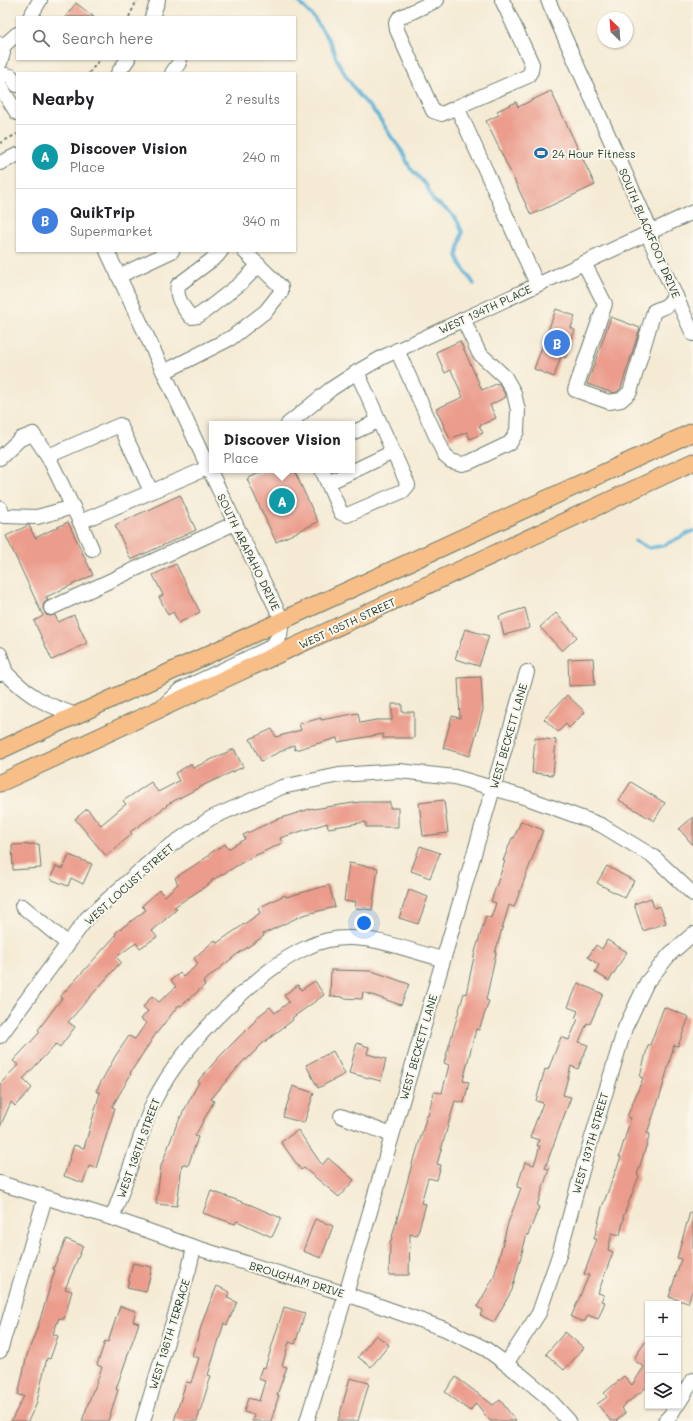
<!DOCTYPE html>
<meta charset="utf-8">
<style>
:root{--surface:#fff;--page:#f2f2f2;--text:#202124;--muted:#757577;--line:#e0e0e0;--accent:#ea580c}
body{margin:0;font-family:Mali,sans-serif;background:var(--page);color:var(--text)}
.controls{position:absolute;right:12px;bottom:12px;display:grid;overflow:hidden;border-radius:0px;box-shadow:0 1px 3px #0004}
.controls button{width:36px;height:36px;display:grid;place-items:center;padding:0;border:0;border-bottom:1px solid var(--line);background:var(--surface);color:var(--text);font:20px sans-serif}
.compass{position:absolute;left:597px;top:12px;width:36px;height:36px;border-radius:50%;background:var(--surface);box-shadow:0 1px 3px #0004;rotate:335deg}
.you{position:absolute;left:364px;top:923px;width:14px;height:14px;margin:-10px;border:3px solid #fff;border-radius:50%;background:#1a73e8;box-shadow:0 0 0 6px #1a73e833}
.badge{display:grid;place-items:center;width:26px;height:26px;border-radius:50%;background:var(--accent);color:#fff;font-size:13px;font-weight:700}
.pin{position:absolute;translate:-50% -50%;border:2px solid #fff;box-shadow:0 1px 4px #0006}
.popup{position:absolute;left:209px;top:421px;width:146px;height:52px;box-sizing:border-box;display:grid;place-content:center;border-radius:0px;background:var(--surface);filter:drop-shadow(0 1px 3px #0005);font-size:13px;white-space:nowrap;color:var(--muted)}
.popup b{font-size:15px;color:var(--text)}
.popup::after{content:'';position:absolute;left:50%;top:100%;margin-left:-8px;border:8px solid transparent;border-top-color:var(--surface)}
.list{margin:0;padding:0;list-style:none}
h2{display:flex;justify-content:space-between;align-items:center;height:52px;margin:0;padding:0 16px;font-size:17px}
h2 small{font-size:13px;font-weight:400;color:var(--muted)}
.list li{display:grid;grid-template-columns:26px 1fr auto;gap:12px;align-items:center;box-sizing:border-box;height:64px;padding:0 16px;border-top:1px solid var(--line)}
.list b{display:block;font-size:15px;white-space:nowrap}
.list p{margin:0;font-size:13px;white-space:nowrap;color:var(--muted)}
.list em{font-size:13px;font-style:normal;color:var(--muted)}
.icon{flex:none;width:22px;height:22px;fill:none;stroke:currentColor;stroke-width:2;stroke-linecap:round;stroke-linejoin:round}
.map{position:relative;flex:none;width:693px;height:1421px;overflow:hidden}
.search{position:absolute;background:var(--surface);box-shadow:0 1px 3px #0004;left:16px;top:16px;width:280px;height:44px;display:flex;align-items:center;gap:10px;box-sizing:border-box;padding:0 14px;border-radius:0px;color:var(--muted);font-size:15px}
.panel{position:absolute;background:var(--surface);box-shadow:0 1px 3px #0004;left:16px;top:72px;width:280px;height:180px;border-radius:0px}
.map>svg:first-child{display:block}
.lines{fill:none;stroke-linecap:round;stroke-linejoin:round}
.stream{stroke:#5bb2d7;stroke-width:3.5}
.building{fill:#eb9c8c}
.minor-casing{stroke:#6a7a6c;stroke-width:16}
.major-casing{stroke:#6a7a6c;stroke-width:19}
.path{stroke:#6a7a6c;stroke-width:2;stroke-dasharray:3 3;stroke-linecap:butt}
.minor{stroke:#fff;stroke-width:14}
.major{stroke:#f7be87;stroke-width:17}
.labels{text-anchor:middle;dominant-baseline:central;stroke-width:4;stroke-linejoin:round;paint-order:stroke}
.poi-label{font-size:11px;fill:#1f3d34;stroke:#fbf7ec;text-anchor:start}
.street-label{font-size:11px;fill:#1f3d34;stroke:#fbf7ec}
</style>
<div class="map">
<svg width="693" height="1421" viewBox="0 0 693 1421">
<rect width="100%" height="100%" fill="#fbf7ec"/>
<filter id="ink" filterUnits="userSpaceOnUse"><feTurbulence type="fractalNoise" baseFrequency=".025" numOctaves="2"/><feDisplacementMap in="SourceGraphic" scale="8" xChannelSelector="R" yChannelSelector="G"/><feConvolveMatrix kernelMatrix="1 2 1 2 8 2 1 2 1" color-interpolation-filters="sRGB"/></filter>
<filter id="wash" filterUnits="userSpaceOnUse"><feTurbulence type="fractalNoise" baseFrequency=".012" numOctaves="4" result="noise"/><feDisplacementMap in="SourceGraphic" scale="16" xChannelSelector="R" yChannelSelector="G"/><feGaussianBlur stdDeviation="0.9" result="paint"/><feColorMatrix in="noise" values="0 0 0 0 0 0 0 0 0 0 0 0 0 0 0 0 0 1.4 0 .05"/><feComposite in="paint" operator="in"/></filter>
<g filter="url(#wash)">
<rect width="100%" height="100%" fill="#f5ebd5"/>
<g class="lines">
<g class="stream">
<path d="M297 0 314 18 331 43 336 58 346 76 358 94 378 116 392 138 402 151 410 168 427 186 433 200 449 211 458 222 462 232 457 256 461 265 474 284"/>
<path d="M635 541 649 548 662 546 693 531"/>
</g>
</g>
<g id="blocks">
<g class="building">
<path d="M76 3 94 17H65Z"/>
<path d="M551 91 595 185 531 215 486 121 499 115 497 111 516 102 518 107Z"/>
<path d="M556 309 575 316 571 328 575 330 565 358 561 356 554 377 534 369Z"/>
<path d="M611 317 640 328 621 388 617 392 613 393 587 384Z"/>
<path d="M460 341 482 390 499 383 506 397 490 405 496 418 479 426 483 433 470 439 467 432 450 439 436 409 463 397 451 370 445 373 436 352Z"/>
<path d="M265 470H294L318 522 276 542 247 479Z"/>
<path d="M180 495 196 530 131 560 115 525Z"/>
<path d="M68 522 93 575 46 597 48 600 44 603 43 608 46 615 51 616 55 615 58 622 74 615 87 643 52 660 34 621 43 616 6 536 29 525 35 538Z"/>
<path d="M176 564 200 612 179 623 173 612 168 615 159 597 163 595 153 575Z"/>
<path d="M525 608 530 628 504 635 499 616Z"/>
<path d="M556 613 577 637 562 651 540 627Z"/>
<path d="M465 629 489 636 479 666 455 659Z"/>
<path d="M593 658 595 685 569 686 568 659Z"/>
<path d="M481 677 483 710 470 756 443 748 452 716 460 718 458 678Z"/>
<path d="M567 695 585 712 569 728 566 724 558 732 544 719Z"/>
<path d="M392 704H402V712H414V738H383V734L338 742 337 738 295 750 294 745 261 761 250 739 272 729 276 737 301 730 299 724 321 718V720L358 713 360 723 376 720H392Z"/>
<path d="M535 738 556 740 553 775 532 773Z"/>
<path d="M234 749 243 767 206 784 166 805 167 806 130 832 132 834 106 856 75 819 87 809 101 825 126 804 123 801 151 782 158 792 179 781 175 773 191 764 193 768Z"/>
<path d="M631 782 665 803 654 821 619 800Z"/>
<path d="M444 800 448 833 423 836 419 803Z"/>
<path d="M360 802H390V808H398V827H366V822L328 828 327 823 280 838 282 843 250 858 211 881 212 882 174 907 177 909 152 931 157 937 140 948 136 943 116 957 121 962 68 1022 75 1027 60 1047 56 1044 23 1079 32 1088 15 1106 11 1102 0 1127V1084L18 1065 13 1061 40 1032 38 1030 62 998 60 997 116 935 115 933 146 910 142 906 159 890 165 896 178 884 175 878 210 855 209 854 225 844 228 849 245 839 243 835 275 820 313 808V809Z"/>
<path d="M693 817V845L679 829Z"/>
<path d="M521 821 543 830 514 907 509 905 495 953H496L486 1000 489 1001 479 1030 476 1029 463 1081 469 1082 464 1103 455 1101 437 1164 441 1165 437 1180 428 1178 421 1203 426 1204 417 1236 410 1234 409 1275H389L390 1241H391L414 1157H415L427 1115 428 1116 434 1092 442 1093 449 1065 444 1063 464 993 466 994 475 952 486 916 491 918 496 903 491 901 505 861H503L512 838H514Z"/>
<path d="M39 844 41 868 13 870 12 845Z"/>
<path d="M420 846 440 853 430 878 411 871Z"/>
<path d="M69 855 92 864 83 884 71 878 68 886 50 879 56 866 63 869Z"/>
<path d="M349 863 378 868 372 910 355 908 356 901 351 902 344 901Z"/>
<path d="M607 866 634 881 625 898 597 883Z"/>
<path d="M329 885 335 907 303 915 263 934 264 936 236 955 203 982 205 985 181 1006 179 1005 155 1035 130 1073 131 1074 112 1107 115 1108 96 1168 89 1166 83 1183 64 1176 74 1145 84 1148 100 1093 96 1091 116 1055 129 1036 135 1039 146 1023 141 1019 148 1011 143 1007 152 996 159 1002 176 987 171 980 180 973 183 977 198 964 194 958 215 940 217 943 260 913 258 908 285 895 286 897Z"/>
<path d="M409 890 428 897 418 924 399 918Z"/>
<path d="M651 898 654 908 660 906 666 923 643 931 634 904Z"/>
<path d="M607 940 627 952 609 981 595 972 599 965 588 957 596 945 602 949Z"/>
<path d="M331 970 372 971 409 984 401 1005 363 992 362 999 343 998V997L330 996Z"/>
<path d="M315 981 324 995 292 1018 293 1020 263 1043 246 1060 245 1059 211 1099 214 1101 195 1136 198 1137 188 1166 182 1164 177 1206 156 1204 161 1166 176 1126 199 1082 198 1081 219 1057 256 1020 255 1019 270 1007 275 1013 289 1002 284 995 298 985 301 990Z"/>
<path d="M578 983 603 994 590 1024 587 1023 579 1042 588 1045 578 1069 571 1066 563 1095 571 1097 545 1168 549 1169 537 1206 539 1207 528 1235 527 1234 512 1290 494 1322 480 1315 483 1310 477 1307 494 1277 508 1223 521 1188 517 1187 525 1162 534 1165 540 1146H537L539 1140 530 1137 543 1103 536 1101 545 1069 548 1070 561 1037 569 1040 578 1019 575 1018 578 1011 568 1007Z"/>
<path d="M664 1007 689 1017 678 1046 674 1045 661 1093 647 1133 650 1134 637 1175 639 1176 623 1217 624 1218 620 1235 612 1233 608 1250 613 1252 598 1293 604 1295 601 1301 605 1302 598 1319 588 1315 585 1321H581L571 1317 589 1275 584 1274 597 1239H594L602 1207 621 1157H619L631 1118 627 1117 643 1078 640 1077 648 1045H650Z"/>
<path d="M357 1043 369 1047 367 1054 386 1059 381 1081 349 1073Z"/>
<path d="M333 1051 345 1074 318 1088 306 1065Z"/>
<path d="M293 1086 314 1093 304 1123 283 1117Z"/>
<path d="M298 1130 322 1165 328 1158 354 1180 339 1197 304 1168 301 1170 281 1142Z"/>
<path d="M211 1191 251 1205 281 1218 272 1237 237 1221 235 1224 203 1213Z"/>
<path d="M690 1212H693V1289L688 1303 669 1297 681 1259 677 1258Z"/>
<path d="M315 1219 333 1226 321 1258 303 1251Z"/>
<path d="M66 1239 83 1246 65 1289 72 1291 64 1319 59 1318 53 1334 58 1336 50 1359 47 1358 36 1405 28 1421H11L24 1396 18 1395 27 1355 39 1323 55 1270 53 1269Z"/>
<path d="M133 1263 152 1267 146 1292 127 1288Z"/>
<path d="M217 1286 230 1292 227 1298 237 1302 227 1325 224 1323 208 1375 211 1376 197 1421H174L186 1382 191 1383 199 1358 192 1356 205 1314Z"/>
<path d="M120 1306 136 1311 133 1321 139 1323 116 1389 118 1390 108 1421H82L93 1390H94L102 1367 97 1365 105 1341 108 1342Z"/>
<path d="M284 1307 305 1313 295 1344 289 1342 282 1366 287 1367 277 1395H279L271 1421H252L254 1415 244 1412 248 1398 259 1401 265 1381 258 1379 262 1367 265 1368Z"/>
<path d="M565 1332 584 1348 564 1370 546 1354Z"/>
<path d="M376 1335 389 1345 371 1367 358 1357Z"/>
<path d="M648 1338V1386L621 1408 625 1413 616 1421H611L597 1404 607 1397 604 1393 624 1376 632 1385 644 1367 635 1361V1357Z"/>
<path d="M456 1377 493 1405 500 1400 516 1421H490L476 1403 470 1411 445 1392Z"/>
<path d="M350 1378 369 1383 358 1421H338Z"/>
</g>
</g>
</g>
<g filter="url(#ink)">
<use href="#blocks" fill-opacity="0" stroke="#6a7a6c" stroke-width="1"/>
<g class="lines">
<g class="minor-casing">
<g id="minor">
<path d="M437 0 399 18 396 23 397 30 433 111 442 114 457 107"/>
<path d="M502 0 532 64 531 71 528 76 457 107 537 284"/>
<path d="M548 0 651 231V242L693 334"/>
<path d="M30 17 40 0"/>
<path d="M152 17 158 0"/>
<path d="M0 44 3 53 0 63"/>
<path d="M2 47 17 34"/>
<path d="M118 73 128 59"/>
<path d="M172 73 179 63"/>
<path d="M0 74 11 76 17 85"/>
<path d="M0 86 17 113"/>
<path d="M0 163 17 155"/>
<path d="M107 251 208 467 282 620 280 636 269 648 180 690 165 704"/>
<path d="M221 251 217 256 178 285C175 296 183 308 191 317L198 316 209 308 241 283 259 265"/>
<path d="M584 263 605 304 575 390 609 402 621 400 630 392 654 311 666 306 676 296"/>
<path d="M119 276 172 251"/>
<path d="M397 350 445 456 451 461 462 464 470 462 510 443 517 431 518 410 514 393 505 377 479 353 463 319"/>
<path d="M164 372 231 338 266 311 281 292V287L244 251"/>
<path d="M288 424 331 389 357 372 383 357 693 212"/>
<path d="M352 433 378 421"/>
<path d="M48 456 80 522 212 466"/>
<path d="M0 458 20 439 33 434 48 456 120 425 151 491"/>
<path d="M322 470 341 513 347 515 403 491 408 485 357 372"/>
<path d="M328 483 393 452"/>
<path d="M0 508 4 516 37 517 73 507"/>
<path d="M80 522 92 549"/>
<path d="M51 608 235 523"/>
<path d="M0 654 6 673"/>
<path d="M0 674 6 673C30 697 44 704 76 715"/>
<path d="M22 906 68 944"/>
<path d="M0 1036 87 918 161 852 211 818 282 787 339 775 399 771 455 777 527 798 601 825 654 857 693 894"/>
<path d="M341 1116 392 1135"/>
<path d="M0 1183 112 1218 194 1247 346 1294 445 1329 486 1349 521 1375 545 1395 569 1421"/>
<path d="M112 1218C123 1190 132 1161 142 1133 146 1122 149 1111 154 1101 174 1061 204 1028 237 998 258 979 281 959 308 947 320 941 335 938 349 938 381 938 412 952 443 959"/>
<path d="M0 1351 45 1198"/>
<path d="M506 1364 539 1313 559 1255 584 1164 625 1028 647 982 670 954 693 934"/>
<path d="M678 1404 693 1380"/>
<path d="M143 1421 189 1269 194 1247"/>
<path d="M307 1421 346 1294 527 672"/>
<path d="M665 1421 670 1416 676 1406"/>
</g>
</g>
<g class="major-casing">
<g id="major">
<path d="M0 750 693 432"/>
<path d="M0 783 693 462"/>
</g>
</g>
<g class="path">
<path d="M129 17 137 0"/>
<path d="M89 73 100 59"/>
<path d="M0 143 17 134"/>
</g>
<use href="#minor" class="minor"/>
<use href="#major" class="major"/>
</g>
</g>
<defs>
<g id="stadium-bare" transform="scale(1.08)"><path d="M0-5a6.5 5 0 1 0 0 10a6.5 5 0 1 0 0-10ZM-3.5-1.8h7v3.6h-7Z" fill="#1f6fb2" stroke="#fbf7ec" stroke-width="2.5" paint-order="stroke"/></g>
</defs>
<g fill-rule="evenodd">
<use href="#stadium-bare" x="541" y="153"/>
</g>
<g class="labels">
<g class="poi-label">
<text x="552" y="153">24 Hour Fitness</text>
</g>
<g class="street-label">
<text transform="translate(650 233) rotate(67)">SOUTH BLACKFOOT DRIVE</text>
<text transform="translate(485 309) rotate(-25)">WEST 134TH PLACE</text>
<text transform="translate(249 552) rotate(64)">SOUTH ARAPAHO DRIVE</text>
<text transform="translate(347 623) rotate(-25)">WEST 135TH STREET</text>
<text transform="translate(508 736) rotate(-74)">WEST BECKETT LANE</text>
<text transform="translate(129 884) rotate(-42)">WEST LOCUST STREET</text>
<text transform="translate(418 1047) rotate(-74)">WEST BECKETT LANE</text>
<text transform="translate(590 1143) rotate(-74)">WEST 137TH STREET</text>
<text transform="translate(138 1148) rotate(-70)">WEST 136TH STREET</text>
<text transform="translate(297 1279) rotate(17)">BROUGHAM DRIVE</text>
<text transform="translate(169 1334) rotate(-73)">WEST 136TH TERRACE</text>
</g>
</g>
</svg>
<div class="controls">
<button>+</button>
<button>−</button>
<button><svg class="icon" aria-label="layers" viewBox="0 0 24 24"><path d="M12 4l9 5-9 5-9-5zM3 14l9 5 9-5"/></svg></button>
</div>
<svg class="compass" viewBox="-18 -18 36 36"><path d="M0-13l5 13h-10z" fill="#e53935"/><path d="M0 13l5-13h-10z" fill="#757577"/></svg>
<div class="you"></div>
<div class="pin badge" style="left:282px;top:501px;background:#0f9aa8">A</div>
<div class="popup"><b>Discover Vision</b>Place</div>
<div class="pin badge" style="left:557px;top:343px;background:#3f7fe0">B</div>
<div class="search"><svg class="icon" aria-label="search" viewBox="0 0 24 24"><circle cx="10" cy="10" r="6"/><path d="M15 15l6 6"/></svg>Search here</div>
<section class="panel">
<h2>Nearby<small>2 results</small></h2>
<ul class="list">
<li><span class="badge" style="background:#0f9aa8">A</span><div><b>Discover Vision</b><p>Place</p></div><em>240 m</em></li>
<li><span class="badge" style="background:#3f7fe0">B</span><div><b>QuikTrip</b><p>Supermarket</p></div><em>340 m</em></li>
</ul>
</section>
</div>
